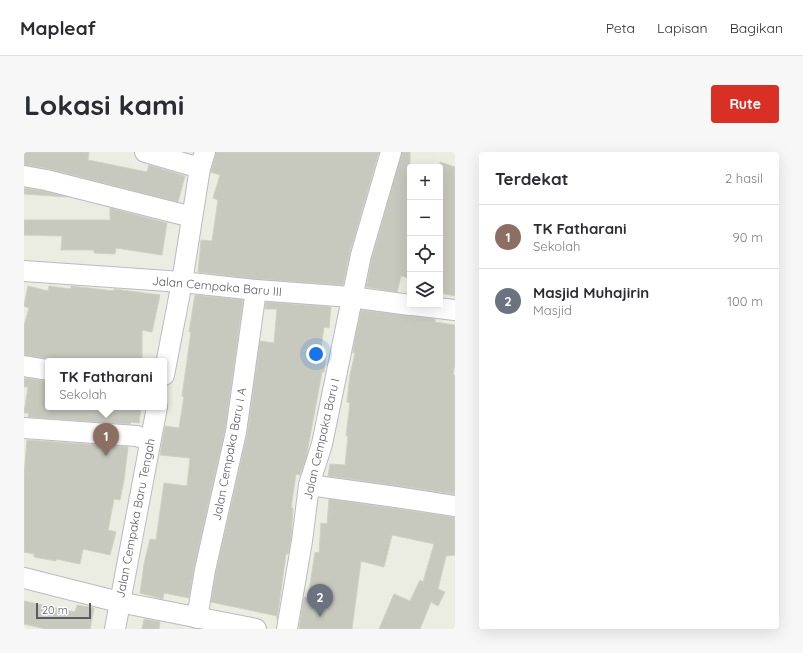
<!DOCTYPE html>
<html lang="id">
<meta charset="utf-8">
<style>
:root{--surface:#fff;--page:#f7f7f7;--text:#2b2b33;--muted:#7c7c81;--line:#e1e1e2;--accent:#d93025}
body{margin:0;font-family:Quicksand,sans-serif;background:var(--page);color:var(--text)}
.controls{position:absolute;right:12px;top:12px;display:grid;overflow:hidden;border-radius:4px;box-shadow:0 4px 16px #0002}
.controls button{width:36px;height:36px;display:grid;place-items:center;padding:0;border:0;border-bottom:1px solid var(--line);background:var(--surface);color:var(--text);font:20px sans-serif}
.scale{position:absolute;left:12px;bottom:10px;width:55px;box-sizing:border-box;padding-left:4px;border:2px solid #5a5b63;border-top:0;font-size:11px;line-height:14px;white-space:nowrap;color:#5a5b63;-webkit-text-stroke:3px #fff;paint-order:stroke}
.you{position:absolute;left:292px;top:202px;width:14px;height:14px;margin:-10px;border:3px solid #fff;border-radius:50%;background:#1a73e8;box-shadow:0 0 0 6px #1a73e833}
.badge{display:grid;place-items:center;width:26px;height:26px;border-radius:50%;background:var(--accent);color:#fff;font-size:13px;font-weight:700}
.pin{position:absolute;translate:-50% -33px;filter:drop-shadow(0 1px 2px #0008)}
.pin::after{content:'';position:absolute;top:21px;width:14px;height:12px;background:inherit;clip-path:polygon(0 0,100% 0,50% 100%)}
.popup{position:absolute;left:21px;top:206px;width:122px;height:52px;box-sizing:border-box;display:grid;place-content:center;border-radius:4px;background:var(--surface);filter:drop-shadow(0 1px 3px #0005);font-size:13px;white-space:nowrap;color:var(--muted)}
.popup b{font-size:15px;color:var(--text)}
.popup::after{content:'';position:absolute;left:50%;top:100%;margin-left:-8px;border:8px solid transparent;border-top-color:var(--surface)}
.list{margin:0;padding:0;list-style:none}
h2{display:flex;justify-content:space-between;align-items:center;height:52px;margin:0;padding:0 16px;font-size:17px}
h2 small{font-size:13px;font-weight:400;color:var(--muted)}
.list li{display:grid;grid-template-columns:26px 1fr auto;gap:12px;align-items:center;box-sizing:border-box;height:64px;padding:0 16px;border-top:1px solid var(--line)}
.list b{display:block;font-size:15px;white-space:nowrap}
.list p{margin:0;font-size:13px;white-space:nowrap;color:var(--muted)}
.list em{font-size:13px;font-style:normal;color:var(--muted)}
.icon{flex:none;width:22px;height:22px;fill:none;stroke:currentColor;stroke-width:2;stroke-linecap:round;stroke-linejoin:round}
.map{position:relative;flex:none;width:431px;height:477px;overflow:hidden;border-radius:4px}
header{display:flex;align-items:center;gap:24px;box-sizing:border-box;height:56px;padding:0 20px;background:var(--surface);border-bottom:1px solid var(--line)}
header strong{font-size:19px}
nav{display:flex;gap:22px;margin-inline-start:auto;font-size:14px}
.intro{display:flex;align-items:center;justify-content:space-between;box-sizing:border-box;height:96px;padding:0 24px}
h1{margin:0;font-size:28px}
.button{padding:10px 18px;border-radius:4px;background:var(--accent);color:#fff;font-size:14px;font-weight:700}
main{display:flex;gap:24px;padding:0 24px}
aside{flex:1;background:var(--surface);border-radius:4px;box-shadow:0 4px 16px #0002}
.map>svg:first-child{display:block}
.building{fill:#c7c8be;stroke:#d0d1c1}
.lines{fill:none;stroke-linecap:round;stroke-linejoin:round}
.street-casing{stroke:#babac1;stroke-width:22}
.street{stroke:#fff;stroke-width:20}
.labels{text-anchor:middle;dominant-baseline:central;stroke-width:3.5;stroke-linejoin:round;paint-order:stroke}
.street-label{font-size:12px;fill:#5a5b63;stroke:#fff}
</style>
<header>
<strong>Mapleaf</strong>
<nav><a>Peta</a><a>Lapisan</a><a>Bagikan</a></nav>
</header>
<div class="intro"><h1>Lokasi kami</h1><a class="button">Rute</a></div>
<main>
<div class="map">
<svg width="431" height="477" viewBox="0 0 431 477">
<rect width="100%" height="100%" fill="#ebede2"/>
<g class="building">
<path d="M0 0H65L64 8 123 20 125 13 161 24 154 50 25 17 0 13Z"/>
<path d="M192 0H355L326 100 319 133 233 127 174 120 177 88 188 89 194 48 189 46 196 23 187 20Z"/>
<path d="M378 0H386V126L377 124 373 140 342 135 348 106Z"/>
<path d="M416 10 431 15V144L416 141Z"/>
<path d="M0 36 20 39 43 45 0 42Z"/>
<path d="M86 56 143 71 138 103 92 96 91 102 70 101V98H37L38 84 0 83V68H86Z"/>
<path d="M4 134 24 139 25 134 47 137V134L90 139V137L136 143 128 180 118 178V209H31L26 207 0 203V174L5 156 0 154Z"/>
<path d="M171 143 219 148 201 278 170 416 165 446 140 441 139 447 116 441 120 412 126 387 132 388 140 331 163 334 166 306 136 303 141 274 155 276 160 245 158 244 167 180H165Z"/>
<path d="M242 150 307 155 305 176 300 175 296 203 302 204 300 220H298L282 306 276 323 272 322 267 356H269L267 387 264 402H262L253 468V464L187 450 192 420 223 283 236 189 250 191 253 157H241Z"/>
<path d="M337 158 411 167V170L431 173V211L429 223H431V342L304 324 306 312 321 313 324 284H322L326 251 323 250 326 223 331 201H329L330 193Z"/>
<path d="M0 226 24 229 22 255H117L115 271 107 270 106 272 4 265 5 261H0L4 235H0Z"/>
<path d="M3 288 104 295 100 328 96 348 90 347 84 378 92 380 86 403 59 397 56 412 32 407V409L10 405V402L0 400V324Z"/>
<path d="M305 347 431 365V403L422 404 414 437 421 440 414 454 407 450 396 477H355L370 442 386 449 396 428 399 430 410 392 368 383 360 415 337 409 328 477H275L280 445 284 446 291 400 295 401 297 371 303 372Z"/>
<path d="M0 449 51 460 53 453 70 456 66 477H22L0 472Z"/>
<path d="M120 467 136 470 135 477H118Z"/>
</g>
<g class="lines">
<g class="street-casing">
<g id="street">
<path d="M121 0 176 16"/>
<path d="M0 24 22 28 168 65"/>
<path d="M0 119 158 130 232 138 327 145 386 153"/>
<path d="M389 153 431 158"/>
<path d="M0 214 24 218"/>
<path d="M140 223 158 130 176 16 181 0"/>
<path d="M0 276 113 284 126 289"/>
<path d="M285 333 372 345 431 354"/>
<path d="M0 426 95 450 232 477"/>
<path d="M173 466 181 418 212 280 232 138"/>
<path d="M91 477 133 255"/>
<path d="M263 477 278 389 285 333 298 292 337 103 367 0"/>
</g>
</g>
<use href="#street" class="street"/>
</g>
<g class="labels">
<g class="street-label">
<text transform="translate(193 134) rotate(5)">Jalan Cempaka Baru III</text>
<text transform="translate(297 287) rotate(-77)">Jalan Cempaka Baru I</text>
<text transform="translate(205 302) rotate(-79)">Jalan Cempaka Baru I A</text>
<text transform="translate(111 366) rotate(-79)">Jalan Cempaka Baru Tengah</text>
</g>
</g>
</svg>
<div class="controls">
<button>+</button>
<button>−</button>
<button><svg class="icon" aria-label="locate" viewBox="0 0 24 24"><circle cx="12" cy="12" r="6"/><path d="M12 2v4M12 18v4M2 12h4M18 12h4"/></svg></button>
<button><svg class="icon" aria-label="layers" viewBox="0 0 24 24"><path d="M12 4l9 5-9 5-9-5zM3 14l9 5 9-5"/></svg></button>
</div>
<div class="scale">20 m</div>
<div class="you"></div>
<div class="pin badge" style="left:82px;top:304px;background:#8d6e63">1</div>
<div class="popup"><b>TK Fatharani</b>Sekolah</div>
<div class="pin badge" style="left:296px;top:465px;background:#6b7280">2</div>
</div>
<aside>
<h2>Terdekat<small>2 hasil</small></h2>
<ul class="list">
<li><span class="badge" style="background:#8d6e63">1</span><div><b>TK Fatharani</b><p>Sekolah</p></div><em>90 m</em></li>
<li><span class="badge" style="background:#6b7280">2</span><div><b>Masjid Muhajirin</b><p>Masjid</p></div><em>100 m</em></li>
</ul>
</aside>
</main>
